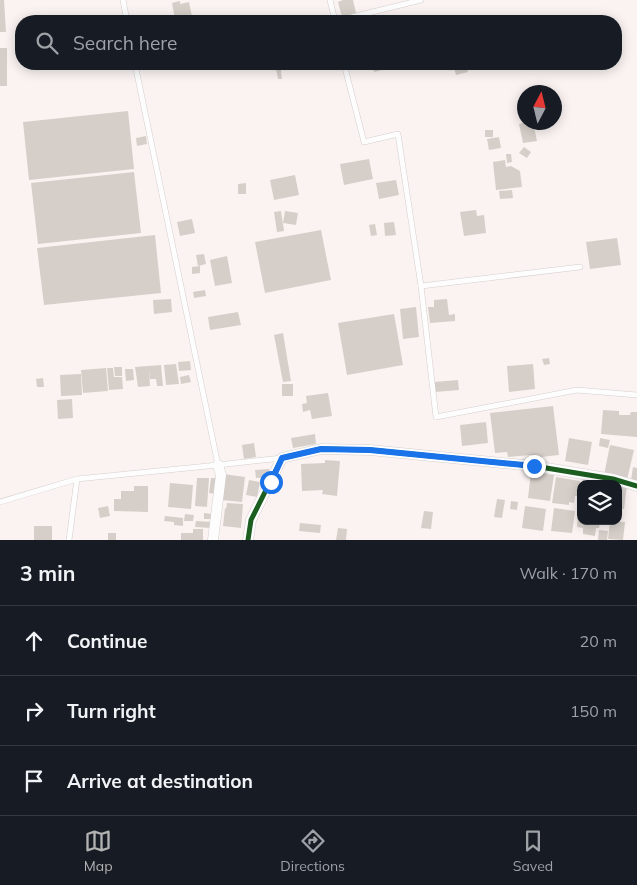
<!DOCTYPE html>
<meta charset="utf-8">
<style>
:root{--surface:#171b24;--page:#20242c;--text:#f1f3f6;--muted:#9ea1a6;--line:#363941;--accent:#b2b2b2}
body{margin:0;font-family:Mulish,sans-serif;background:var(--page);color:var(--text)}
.controls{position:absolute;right:15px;bottom:15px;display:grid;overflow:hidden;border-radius:10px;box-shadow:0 2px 12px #0003}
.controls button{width:45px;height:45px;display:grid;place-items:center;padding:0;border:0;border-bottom:1px solid var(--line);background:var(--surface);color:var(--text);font:25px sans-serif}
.compass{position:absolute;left:517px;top:85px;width:45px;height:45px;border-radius:50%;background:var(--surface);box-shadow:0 2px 12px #0003;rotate:7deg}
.stop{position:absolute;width:15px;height:15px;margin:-11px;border:4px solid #1a73e8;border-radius:50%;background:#fff}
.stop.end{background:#1a73e8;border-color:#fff;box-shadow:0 1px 5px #0008}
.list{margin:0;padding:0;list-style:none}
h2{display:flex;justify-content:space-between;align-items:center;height:65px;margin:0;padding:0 20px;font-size:21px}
h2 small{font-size:16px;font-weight:400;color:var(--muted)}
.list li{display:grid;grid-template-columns:32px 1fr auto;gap:15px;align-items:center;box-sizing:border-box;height:70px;padding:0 20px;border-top:1px solid var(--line)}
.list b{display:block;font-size:19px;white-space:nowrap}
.list em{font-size:16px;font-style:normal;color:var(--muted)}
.icon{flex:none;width:28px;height:28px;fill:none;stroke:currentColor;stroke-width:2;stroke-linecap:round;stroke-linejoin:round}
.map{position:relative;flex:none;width:637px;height:540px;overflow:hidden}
.search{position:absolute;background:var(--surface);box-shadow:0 2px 12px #0003;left:15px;right:15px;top:15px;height:55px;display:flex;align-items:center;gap:12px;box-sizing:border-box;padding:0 18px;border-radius:20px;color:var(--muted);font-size:19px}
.sheet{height:275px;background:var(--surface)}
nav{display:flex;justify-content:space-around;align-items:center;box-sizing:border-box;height:70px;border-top:1px solid var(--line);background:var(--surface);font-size:14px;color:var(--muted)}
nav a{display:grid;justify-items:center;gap:2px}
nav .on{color:var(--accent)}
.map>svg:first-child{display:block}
.building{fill:#d6cfc9}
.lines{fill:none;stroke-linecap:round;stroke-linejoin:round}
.lane-casing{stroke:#d4cfce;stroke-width:6}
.street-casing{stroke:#d4cfce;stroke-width:11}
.lane{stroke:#fefdfd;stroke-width:5}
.street{stroke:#fefdfd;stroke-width:10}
.cycleway-casing{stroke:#fff;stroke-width:8}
.cycleway{stroke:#1b5e20;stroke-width:5}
.route{stroke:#1a73e8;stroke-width:6}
</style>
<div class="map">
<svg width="637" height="540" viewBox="0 0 637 540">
<rect width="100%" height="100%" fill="#faf3f2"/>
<g class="building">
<path d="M0 0H4L6 32H0Z"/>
<path d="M343 0H353L356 13 342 17 338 2Z"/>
<path d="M180 1V4L189 2 193 21H180L179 18 175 19 172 3Z"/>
<rect x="0" y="48" width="7" height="38"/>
<path d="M275 64H280L282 79H278Z"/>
<path d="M372 64H389L390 68 374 72Z"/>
<path d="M453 64H466L468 72 456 75Z"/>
<path d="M128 111 134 169 29 180 23 122Z"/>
<path d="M525 122H533L537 141 523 143 519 124Z"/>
<rect x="485" y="130" width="8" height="7"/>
<path d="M146 136 147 144 137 146 136 138Z"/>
<path d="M499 137 501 148 489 150 487 139Z"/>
<path d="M524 147 531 152 527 158 519 153Z"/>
<path d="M506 154H511L512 162 507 163Z"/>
<path d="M369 159 373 179 344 185 340 164Z"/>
<path d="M505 160 506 167 511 166 520 171 522 187 496 190 493 162Z"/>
<path d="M134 172 141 233 38 244 31 183Z"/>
<path d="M295 175 299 195 274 200 270 180Z"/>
<path d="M396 180 399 195 379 199 376 183Z"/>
<path d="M246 183V194H238V184Z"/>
<path d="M512 190 513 198 500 199 499 191Z"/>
<path d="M476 210 477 216 484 215 486 233 464 236 460 212Z"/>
<path d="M281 211 284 231 277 232 274 212Z"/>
<path d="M285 211 298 213 296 225 283 223Z"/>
<path d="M192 219 195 233 180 236 177 222Z"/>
<path d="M394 222 396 235 385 236 384 223Z"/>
<path d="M375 224 377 235 371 236 369 225Z"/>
<path d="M321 230 331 280 265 293 255 242Z"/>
<path d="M155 235 161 293 44 305 37 248Z"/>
<path d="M617 238 621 265 590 269 586 242Z"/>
<path d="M204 254 206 264 198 266 196 255Z"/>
<path d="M227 256 232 283 215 286 210 260Z"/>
<path d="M200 266V273L192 274V267Z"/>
<path d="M205 290 206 296 194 298 193 292Z"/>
<path d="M171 299 172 312 154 314 153 300Z"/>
<path d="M447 299 449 315 455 314V321L430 323 428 307H434V300Z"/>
<path d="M416 307 419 337 403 339 400 309Z"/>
<path d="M238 312 241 325 210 330 208 317Z"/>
<path d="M394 314 403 365 347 375 338 323Z"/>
<path d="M283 333 291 381 283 382 274 335Z"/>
<path d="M549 358 550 364 544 365 542 359Z"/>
<path d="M190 361 191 370 179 371 178 362Z"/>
<path d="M176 364 179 384 166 385 164 365Z"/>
<path d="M533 364 535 389 509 392 507 366Z"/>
<path d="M161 365 163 386H157L156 379H150L149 369 150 386 138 387 135 367Z"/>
<path d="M114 367H122V376H115Z"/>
<path d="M106 368 108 391 83 393 81 370Z"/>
<path d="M107 368H113L114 377H122L123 389 109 390Z"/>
<path d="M125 369H133L134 380 126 381Z"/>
<path d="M81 374 82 395 61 396 60 375Z"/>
<path d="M189 375 191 382 181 384 180 377Z"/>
<path d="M43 378 44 387H37L36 379Z"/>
<path d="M458 380 459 390 435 392 434 382Z"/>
<rect x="282" y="384" width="11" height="12"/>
<path d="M328 393 332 416 312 419 310 410 303 412 302 404 307 403 306 396Z"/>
<path d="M72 399 73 418 58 419 57 400Z"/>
<path d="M553 406 559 455 532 458 531 455 508 457 507 452 495 453 490 413Z"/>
<path d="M603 410 619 411V415H630L631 412H637V437L601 434Z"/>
<path d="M486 422 488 443 462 446 460 425Z"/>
<path d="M315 434 316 444 293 448 291 438Z"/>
<path d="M569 438 592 442 588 465 565 461Z"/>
<path d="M600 438 610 440 608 448 599 446Z"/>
<path d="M254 443 256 457 244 459 242 445Z"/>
<path d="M610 445 634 450 627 480 604 475Z"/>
<path d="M325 460 340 461 337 496 322 494 323 490 302 491 301 464 325 463Z"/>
<path d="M633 467 637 468V481L631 480Z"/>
<path d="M269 469 270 477 256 478 255 470Z"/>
<path d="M531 472 554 475 550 501 528 498Z"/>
<path d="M223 474 245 477 242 502 221 500Z"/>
<path d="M556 477 580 481 579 492H577V496H575L574 503 569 502V505L552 503Z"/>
<path d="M197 478H209L207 507 195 506Z"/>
<path d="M211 478H217L216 494 209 493Z"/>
<path d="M583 479 609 483V484H582Z"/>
<path d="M249 480 260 482 257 497 246 495Z"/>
<path d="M170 483 193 485 191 509 168 507Z"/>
<path d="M618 484 627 485 624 509H618Z"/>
<path d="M134 486H148V512L114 511V499H121V491H134Z"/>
<path d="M497 499 505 500 502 518 494 517Z"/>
<path d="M511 501 518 502 517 510 510 509Z"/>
<path d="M227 503 243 504 241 528 223 526 225 508 226 509Z"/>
<path d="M108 506 110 516 100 518 98 508Z"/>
<path d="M525 506 546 509 543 531 522 528Z"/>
<path d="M554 508 575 511 572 533 551 531Z"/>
<path d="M424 511 433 512 431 529 421 528Z"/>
<path d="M204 513 212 514 211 519H204Z"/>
<path d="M578 513 581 514V521H600L599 528H596L595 536 583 534V528L577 527Z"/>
<path d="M185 514 194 515 193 521H184Z"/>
<path d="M165 516 183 518V526L174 525V522L164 521Z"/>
<path d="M196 521 213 522 212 528 195 527Z"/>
<path d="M610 521 625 522 623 540 608 539Z"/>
<path d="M300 523 321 525 320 533 299 531Z"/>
<rect x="34" y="526" width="18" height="14"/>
<path d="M338 528 347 529 346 540H336Z"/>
<path d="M193 529H203V540H181V533H193Z"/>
<path d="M599 530 608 531 607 540H598Z"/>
<rect x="108" y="533" width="8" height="7"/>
</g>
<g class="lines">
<g class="lane-casing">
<g id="lane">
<path d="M123 0 127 21"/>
<path d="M330 0 335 21"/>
<path d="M336 21 421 0"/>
<path d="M344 64 364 142 398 134 421 286 436 417 577 390 637 395"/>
<path d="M421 286 580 267"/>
<path d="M218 465 282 458"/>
<path d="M0 502 77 479 218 465 135 64"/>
<path d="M69 540 77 479"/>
</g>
</g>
<g class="street-casing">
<g id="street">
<path d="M213 540 221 475 218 465"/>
<path d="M248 540 251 520 282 458 321 449 370 450 534 466 613 479 637 486"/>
</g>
</g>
<use href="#lane" class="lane"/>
<use href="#street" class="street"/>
<g class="cycleway-casing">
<path id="cycleway" d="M248 540 251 520 282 458 321 449 370 450 534 466 613 479 637 486"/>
</g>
<use href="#cycleway" class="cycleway"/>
</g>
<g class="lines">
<path class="route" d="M271 482 282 458 321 449 370 450 534 466"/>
</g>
</svg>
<div class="controls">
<button><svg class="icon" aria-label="layers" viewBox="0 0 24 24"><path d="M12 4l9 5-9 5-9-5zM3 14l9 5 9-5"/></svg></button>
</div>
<svg class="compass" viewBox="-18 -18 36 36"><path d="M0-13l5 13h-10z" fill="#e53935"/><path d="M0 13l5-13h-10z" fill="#9ea1a6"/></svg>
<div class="stop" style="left:271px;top:482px"></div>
<div class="stop end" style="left:534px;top:466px"></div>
<div class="search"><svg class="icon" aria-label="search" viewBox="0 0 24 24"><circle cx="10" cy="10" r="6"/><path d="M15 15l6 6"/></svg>Search here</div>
</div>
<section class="sheet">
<h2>3 min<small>Walk · 170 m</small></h2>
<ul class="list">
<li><svg class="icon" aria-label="ahead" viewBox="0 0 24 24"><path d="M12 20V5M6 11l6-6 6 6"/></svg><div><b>Continue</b></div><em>20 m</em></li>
<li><svg class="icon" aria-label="right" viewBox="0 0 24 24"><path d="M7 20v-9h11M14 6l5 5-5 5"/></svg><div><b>Turn right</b></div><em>150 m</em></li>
<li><svg class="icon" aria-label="arrive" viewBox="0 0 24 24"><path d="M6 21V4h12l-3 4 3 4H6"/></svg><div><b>Arrive at destination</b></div></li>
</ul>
</section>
<nav>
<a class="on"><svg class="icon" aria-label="map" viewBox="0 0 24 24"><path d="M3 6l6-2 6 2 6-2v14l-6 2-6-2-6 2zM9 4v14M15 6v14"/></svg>Map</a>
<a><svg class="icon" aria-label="directions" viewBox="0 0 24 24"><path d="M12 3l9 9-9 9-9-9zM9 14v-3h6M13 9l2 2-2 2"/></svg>Directions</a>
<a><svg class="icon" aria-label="saved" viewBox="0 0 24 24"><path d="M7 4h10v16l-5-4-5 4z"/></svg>Saved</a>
</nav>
